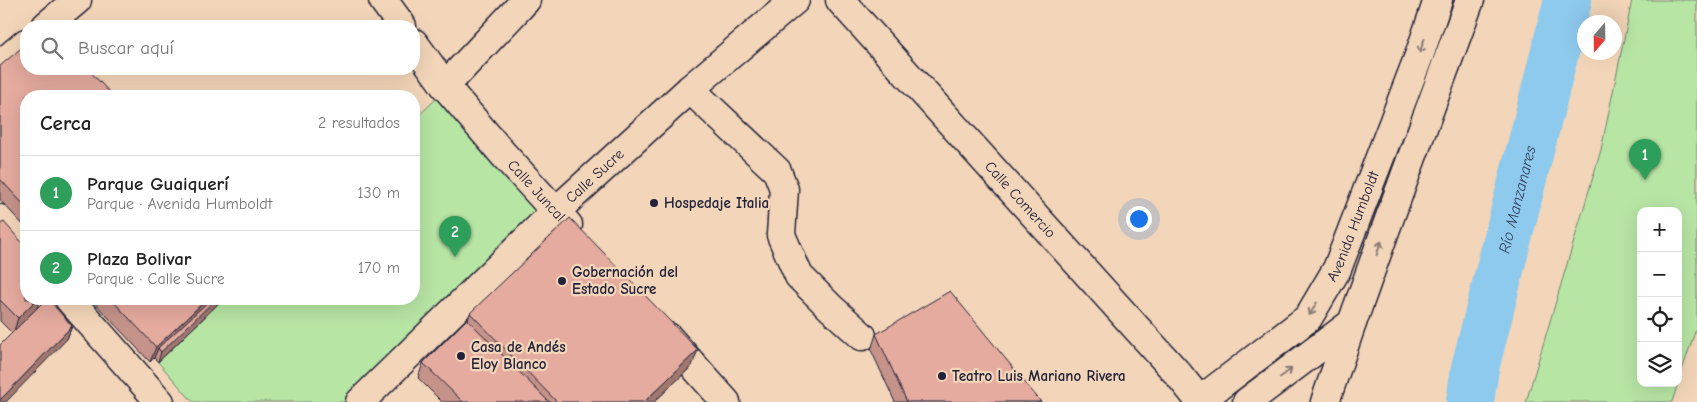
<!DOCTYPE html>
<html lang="es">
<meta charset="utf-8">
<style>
:root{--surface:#fff;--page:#f6f6f6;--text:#222;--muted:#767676;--line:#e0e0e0;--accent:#db2777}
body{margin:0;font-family:"Comic Neue",sans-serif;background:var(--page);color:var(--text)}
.controls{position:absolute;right:15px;bottom:15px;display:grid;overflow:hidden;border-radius:10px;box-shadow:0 5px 20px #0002}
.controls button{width:45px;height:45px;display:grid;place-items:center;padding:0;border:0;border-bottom:1px solid var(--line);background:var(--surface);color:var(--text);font:25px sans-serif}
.compass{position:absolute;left:1577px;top:15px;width:45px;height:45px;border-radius:50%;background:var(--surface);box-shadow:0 5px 20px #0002;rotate:200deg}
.you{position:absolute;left:1138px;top:218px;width:18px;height:18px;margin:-12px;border:4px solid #fff;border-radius:50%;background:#1a73e8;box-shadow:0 0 0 8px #1a73e833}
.badge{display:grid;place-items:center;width:32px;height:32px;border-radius:50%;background:var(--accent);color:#fff;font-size:16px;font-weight:700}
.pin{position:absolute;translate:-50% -41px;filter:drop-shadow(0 1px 2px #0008)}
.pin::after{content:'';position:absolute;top:26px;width:18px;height:15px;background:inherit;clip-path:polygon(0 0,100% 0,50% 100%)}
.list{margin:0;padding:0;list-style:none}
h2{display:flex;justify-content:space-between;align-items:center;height:65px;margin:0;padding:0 20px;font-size:21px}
h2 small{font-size:16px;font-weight:400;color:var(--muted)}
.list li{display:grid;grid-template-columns:32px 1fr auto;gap:15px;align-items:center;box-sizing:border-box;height:75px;padding:0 20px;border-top:1px solid var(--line)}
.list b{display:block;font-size:19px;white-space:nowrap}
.list p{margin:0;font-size:16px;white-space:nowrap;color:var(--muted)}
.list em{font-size:16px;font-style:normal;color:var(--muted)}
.icon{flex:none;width:28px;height:28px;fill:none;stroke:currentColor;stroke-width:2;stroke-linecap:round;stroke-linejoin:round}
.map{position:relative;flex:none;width:1697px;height:402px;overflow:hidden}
.search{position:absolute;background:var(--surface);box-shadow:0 5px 20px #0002;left:20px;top:20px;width:400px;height:55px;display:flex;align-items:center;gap:12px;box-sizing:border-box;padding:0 18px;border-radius:20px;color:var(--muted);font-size:19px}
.panel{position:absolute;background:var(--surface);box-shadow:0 5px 20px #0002;left:20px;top:90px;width:400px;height:215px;border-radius:20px}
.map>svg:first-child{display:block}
.green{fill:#b7e5a4;stroke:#6c8470}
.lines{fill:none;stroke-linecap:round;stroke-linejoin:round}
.river{stroke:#8ec9ee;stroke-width:48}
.minor-casing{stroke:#22223b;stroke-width:31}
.major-casing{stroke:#22223b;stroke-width:31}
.minor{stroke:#f3d6b9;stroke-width:28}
.major{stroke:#f3d6b9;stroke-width:28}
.wall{fill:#c59389;stroke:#22223b}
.shaded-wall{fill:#a0786f;stroke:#22223b}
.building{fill:#e5ab9f;stroke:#22223b}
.oneway{stroke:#8a7c7a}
.poi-dot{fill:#22223b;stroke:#f3d6b9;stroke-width:2}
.labels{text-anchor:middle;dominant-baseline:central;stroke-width:4.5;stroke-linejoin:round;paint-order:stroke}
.street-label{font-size:15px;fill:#22223b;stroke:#f3d6b9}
.poi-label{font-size:15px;font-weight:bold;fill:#22223b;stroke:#f3d6b9;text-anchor:start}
.water-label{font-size:16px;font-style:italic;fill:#38435f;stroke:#f3d6b9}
</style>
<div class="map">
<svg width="1697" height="402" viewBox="0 0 1697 402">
<rect width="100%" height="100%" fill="#f3d6b9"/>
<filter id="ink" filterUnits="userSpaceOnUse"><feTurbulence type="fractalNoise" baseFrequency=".02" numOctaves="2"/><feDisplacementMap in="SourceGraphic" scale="10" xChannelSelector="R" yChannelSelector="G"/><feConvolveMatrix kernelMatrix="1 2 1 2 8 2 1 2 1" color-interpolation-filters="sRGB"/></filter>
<g filter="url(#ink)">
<g class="green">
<path d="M1632 0H1697V326L1678 382V211H1641V383H1678L1672 402H1526L1601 150Z"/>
<path d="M439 96 539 215 345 402H193L158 362 223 299H414V120Z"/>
</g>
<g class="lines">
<path class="river" id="s1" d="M1470 402 1475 368 1568 0"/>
<g class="minor-casing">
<g id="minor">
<path d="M383 0 402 26"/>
<path id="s2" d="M840 0 1179 375 1199 400"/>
<path d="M46 26 77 0"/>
<path id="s3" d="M414 43 445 86 503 154 568 225"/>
<path d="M0 65 26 43"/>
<path d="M445 86 526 0"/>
<path d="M690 89 777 171 784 189 781 235 799 276 831 308 862 336"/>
<path d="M0 219 26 249"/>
<path d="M69 299 160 402"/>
<path d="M668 337 726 402"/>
<path id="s4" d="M360 402 556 211 690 89 795 0"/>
</g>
</g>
<g class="major-casing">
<g id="major">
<path id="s5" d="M1198 402 1308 318 1337 269 1420 53 1438 0"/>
<path d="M1247 402 1352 323 1390 217 1470 0"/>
<path d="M1325 402 1352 323"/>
</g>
</g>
<use href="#minor" class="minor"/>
<use href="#major" class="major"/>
</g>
<g class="wall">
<path d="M0 66 26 96V228L0 200Z"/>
<path d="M0 224 26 299 37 308 72 326 67 339 12 333 0 321Z"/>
<path d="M91 299H223L158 362 154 358 150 362Z"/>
<path d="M470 313 692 366 654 402H442L418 378 423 363 468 320Z"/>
<path d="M876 334 1041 402H895L871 350Z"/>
</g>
<g class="shaded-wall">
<path d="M37 299H40L37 308 13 334 18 318Z"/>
<path d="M207 299H223L158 362 161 352 158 348 154 358 150 362 156 347Z"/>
<path d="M72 326 67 339 6 402H0V400Z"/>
<path d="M698 350 692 366 654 402H644Z"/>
</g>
<g class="building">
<path d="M26 44V69H88L113 96H26V207L0 179V66Z"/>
<path d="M570 218 698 350 644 402H557L470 313Z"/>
<path d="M4 222 26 247V272L24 275 26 277V299H37L18 318 0 300V224Z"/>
<path d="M950 291 1041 402H907L876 334Z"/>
<path d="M46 299H48L72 326 0 400V345Z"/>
<path d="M111 299H207L156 347Z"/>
<path d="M211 299H216L161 352 158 348Z"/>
<path d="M467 319 549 402H463L423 363Z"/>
</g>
<defs><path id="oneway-shaft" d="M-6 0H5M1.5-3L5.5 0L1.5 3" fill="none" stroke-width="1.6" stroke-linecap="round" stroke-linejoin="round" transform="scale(1.25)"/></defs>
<g class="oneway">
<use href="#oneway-shaft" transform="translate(1422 46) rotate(109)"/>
<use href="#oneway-shaft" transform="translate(1379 248) rotate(-71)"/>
<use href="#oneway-shaft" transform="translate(1313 309) rotate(120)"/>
<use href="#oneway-shaft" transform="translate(1286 373) rotate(-37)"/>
</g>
</g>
<g class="poi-dot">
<circle cx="654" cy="203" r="5"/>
<circle cx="562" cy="281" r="5"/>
<circle cx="461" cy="356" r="5"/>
<circle cx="942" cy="376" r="5"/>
</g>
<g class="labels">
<g class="street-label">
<text stroke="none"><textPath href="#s4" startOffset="326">Calle Sucre</textPath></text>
<text stroke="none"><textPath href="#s3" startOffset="192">Calle Juncal</textPath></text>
<text stroke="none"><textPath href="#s2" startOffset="269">Calle Comercio</textPath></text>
<text stroke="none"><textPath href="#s5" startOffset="241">Avenida Humboldt</textPath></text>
</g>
<g class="poi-label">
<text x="664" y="203">Hospedaje Italia</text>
<text x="572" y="272">Gobernación del<tspan x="572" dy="17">Estado Sucre</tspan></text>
<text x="471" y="347">Casa de Andés<tspan x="471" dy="17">Eloy Blanco</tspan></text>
<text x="952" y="376">Teatro Luis Mariano Rivera</text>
</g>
<g class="water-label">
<text stroke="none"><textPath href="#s1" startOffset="208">Río Manzanares</textPath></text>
</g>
</g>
</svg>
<div class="controls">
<button>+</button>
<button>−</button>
<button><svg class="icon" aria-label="locate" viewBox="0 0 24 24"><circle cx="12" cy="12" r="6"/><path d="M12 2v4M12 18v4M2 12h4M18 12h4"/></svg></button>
<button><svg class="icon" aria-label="layers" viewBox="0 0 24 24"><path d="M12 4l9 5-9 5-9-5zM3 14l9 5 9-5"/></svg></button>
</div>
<svg class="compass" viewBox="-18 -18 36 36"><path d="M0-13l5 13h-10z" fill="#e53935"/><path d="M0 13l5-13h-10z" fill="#767676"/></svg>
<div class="you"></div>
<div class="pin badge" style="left:1645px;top:180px;background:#2e9e5b">1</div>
<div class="pin badge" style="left:455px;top:257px;background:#2e9e5b">2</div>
<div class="search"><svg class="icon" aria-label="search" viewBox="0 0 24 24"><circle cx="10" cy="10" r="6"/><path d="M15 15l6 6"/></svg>Buscar aquí</div>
<section class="panel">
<h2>Cerca<small>2 resultados</small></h2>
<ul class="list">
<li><span class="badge" style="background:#2e9e5b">1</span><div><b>Parque Guaiquerí</b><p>Parque · Avenida Humboldt</p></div><em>130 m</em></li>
<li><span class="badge" style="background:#2e9e5b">2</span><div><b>Plaza Bolivar</b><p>Parque · Calle Sucre</p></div><em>170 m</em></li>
</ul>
</section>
</div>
